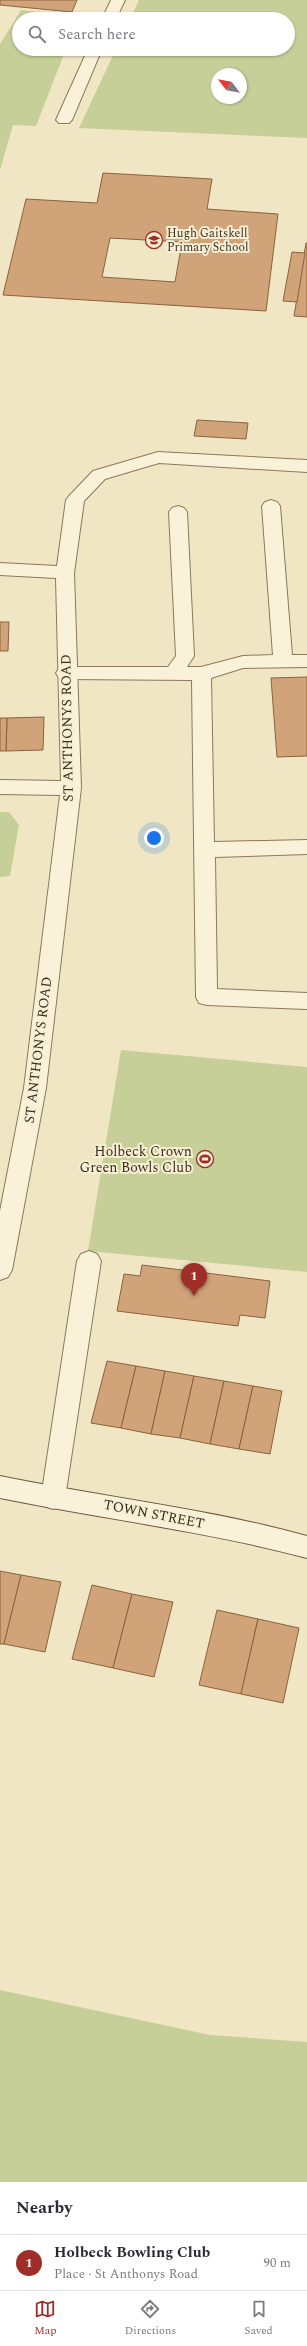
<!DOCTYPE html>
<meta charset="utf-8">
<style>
:root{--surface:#fff;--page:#f7f7f7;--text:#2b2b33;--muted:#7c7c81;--line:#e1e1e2;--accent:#9e2e27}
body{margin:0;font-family:Spectral,serif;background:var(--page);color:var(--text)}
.compass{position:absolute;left:211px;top:68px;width:36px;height:36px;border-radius:50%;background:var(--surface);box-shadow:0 1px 3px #0004;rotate:301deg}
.you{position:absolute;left:154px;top:838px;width:14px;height:14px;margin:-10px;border:3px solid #fff;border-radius:50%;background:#1a73e8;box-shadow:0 0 0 6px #1a73e833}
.badge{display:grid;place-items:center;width:26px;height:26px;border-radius:50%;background:var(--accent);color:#fff;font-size:13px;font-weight:700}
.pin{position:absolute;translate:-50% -33px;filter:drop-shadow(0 1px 2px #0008)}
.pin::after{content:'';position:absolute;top:21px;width:14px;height:12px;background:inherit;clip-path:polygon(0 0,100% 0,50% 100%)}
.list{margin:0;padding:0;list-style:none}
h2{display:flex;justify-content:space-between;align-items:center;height:52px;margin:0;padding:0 16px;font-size:17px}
h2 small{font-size:13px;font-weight:400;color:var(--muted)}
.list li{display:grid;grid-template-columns:26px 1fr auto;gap:12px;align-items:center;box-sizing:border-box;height:56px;padding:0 16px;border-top:1px solid var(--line)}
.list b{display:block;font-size:15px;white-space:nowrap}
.list p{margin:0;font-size:13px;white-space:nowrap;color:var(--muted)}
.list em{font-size:13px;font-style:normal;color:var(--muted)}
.icon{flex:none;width:22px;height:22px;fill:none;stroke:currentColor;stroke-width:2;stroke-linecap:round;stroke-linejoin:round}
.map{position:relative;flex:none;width:307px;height:2182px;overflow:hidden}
.search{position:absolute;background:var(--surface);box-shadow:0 1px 3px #0004;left:12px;right:12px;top:12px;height:44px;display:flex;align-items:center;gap:10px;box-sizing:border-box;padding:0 14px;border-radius:22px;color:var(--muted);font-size:15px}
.sheet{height:108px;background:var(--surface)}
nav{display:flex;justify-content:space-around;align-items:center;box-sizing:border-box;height:56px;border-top:1px solid var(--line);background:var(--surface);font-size:11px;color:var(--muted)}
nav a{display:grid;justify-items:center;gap:2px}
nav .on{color:var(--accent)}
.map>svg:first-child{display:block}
.green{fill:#c5cf97;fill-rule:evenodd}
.building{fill:#d0a379;stroke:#8c623e;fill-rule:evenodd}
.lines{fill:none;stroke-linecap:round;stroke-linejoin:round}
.lane-casing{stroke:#8c785a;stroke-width:2}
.street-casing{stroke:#8c785a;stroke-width:2}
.secondary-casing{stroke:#6e593d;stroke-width:2}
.lane{fill:#faf2d8;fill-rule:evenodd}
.street{fill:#faf2d8;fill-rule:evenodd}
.secondary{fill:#faf2d8;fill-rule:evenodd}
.labels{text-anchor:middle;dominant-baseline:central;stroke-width:4;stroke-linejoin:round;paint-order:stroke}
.far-poi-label{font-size:12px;fill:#3b2e1e;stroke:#f7efd4;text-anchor:start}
.street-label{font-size:14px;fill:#3b2e1e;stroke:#f7efd4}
.poi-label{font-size:14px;fill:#3b2e1e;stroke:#f7efd4;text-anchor:end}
</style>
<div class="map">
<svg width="307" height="2182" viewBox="0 0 307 2182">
<rect width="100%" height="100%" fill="#f0e6c4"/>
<g class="green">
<path d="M139 0H307V138L79 128 116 49H288V19H130ZM217 74H241V98H217Z"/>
<path d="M21 10 79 16 78 19H19V49H66L36 126 13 125 0 170V44Z"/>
<path d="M0 812H9L19 825 10 876 0 877Z"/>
<path d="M121 1050 307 1067V1272L88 1251Z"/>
<path d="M0 1990 210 2035 307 2042V2182H0Z"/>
</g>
<g class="building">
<path d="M0 0H77L72 12 0 5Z"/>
<path d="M103 173 212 179 207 209 278 214 266 311 3 295 26 199 97 203ZM110 238 182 242 175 282 102 277Z"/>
<path d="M306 243H307V317L294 316Z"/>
<path d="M292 252 305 253 297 302 283 301Z"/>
<path d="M197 420 248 423 246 439 194 436Z"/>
<path d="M0 622H9L8 651H0Z"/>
<path d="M307 677V756L277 757 271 678Z"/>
<path d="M44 717 43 750 6 751 7 718Z"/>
<path d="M0 718H7L6 751H0Z"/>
<path d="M142 1265 270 1281 265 1318 240 1315 238 1326 117 1311 124 1274 140 1276Z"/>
<path d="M107 1361 136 1366 121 1428 91 1423Z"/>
<path d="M136 1366 165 1371 151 1434 121 1428Z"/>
<path d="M165 1371 194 1376 180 1438 151 1434Z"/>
<path d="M194 1376 224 1381 210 1444 180 1438Z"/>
<path d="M224 1381 253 1386 239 1449 210 1444Z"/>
<path d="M253 1386 282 1391 270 1454 239 1449Z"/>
<path d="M0 1571 21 1575 4 1644H0Z"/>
<path d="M21 1575 61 1582 45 1652 4 1644Z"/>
<path d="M92 1585 132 1594 113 1668 72 1659Z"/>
<path d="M132 1594 173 1602 154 1677 113 1668Z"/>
<path d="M217 1610 258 1619 241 1694 199 1685Z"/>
<path d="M258 1619 299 1628 283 1703 241 1694Z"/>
</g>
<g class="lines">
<g class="lane-casing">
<g id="lane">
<path d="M271 500 277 502 280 506 292 655H307V667L243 668 211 678 214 842 307 840V854L215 857 217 989 307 993V1009L207 1005 199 1003 196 997 192 680 66 679 59 678 56 673 59 668 66 667H168L176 656 169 512 172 508 178 506 184 508 187 512 194 656 187 667H201L243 656 273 655 262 506 265 502Z"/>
<path d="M89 1251 97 1254 101 1261 65 1498 62 1506 53 1509 44 1506 41 1498 77 1261 81 1254Z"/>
</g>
</g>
<g class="street-casing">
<g id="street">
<path d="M111 0H125L116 19H102Z"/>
<path d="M88 49H102L72 120 69 123H59L56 120Z"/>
<path d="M158 452 307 460V472L159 463 105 479 84 501 74 573 81 788 46 1088 12 1270 8 1277 0 1280V1211L24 1088 60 795 0 794V780L61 781 56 578 0 575V563L57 566 66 500 69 496 93 471Z"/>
</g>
</g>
<g class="secondary-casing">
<path id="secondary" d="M0 1476C102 1497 206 1508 307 1536V1558C206 1531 102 1519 0 1498Z"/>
</g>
<use href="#lane" class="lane"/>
<use href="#street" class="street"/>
<use href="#secondary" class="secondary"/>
</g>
<defs>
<g id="school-ring" transform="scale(0.9)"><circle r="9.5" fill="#f7efd4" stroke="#9e2e27" stroke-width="1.5"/><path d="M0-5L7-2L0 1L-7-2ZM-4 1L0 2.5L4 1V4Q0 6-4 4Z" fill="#9e2e27"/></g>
<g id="stadium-ring" transform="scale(0.9)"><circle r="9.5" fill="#f7efd4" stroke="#9e2e27" stroke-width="1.5"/><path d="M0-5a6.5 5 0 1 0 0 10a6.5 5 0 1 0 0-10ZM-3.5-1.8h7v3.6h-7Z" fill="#9e2e27"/></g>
</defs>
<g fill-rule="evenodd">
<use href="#school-ring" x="154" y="240"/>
<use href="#stadium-ring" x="205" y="1159"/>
</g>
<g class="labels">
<g class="far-poi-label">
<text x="167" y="233">Hugh Gaitskell<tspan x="167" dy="14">Primary School</tspan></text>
</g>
<g class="street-label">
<text transform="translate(67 728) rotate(-91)">ST ANTHONYS ROAD</text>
<text transform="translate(38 1050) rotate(-83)">ST ANTHONYS ROAD</text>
<text transform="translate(154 1514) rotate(11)">TOWN STREET</text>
</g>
<g class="poi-label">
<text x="192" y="1151">Holbeck Crown<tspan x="192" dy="16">Green Bowls Club</tspan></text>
</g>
</g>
</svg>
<svg class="compass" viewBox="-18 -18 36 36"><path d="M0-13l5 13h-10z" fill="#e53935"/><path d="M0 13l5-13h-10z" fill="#7c7c81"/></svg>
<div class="you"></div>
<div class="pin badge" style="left:194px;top:1296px">1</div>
<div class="search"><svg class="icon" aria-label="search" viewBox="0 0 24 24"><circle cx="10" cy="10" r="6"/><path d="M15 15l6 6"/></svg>Search here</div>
</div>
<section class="sheet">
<h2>Nearby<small></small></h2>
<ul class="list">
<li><span class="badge">1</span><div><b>Holbeck Bowling Club</b><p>Place · St Anthonys Road</p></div><em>90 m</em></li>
</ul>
</section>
<nav>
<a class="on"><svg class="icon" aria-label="map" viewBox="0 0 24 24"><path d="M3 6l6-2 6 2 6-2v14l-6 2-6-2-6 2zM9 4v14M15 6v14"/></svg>Map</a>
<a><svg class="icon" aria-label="directions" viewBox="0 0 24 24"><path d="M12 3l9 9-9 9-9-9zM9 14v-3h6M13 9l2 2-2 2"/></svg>Directions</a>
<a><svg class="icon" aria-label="saved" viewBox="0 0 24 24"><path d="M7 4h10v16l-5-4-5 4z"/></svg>Saved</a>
</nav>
